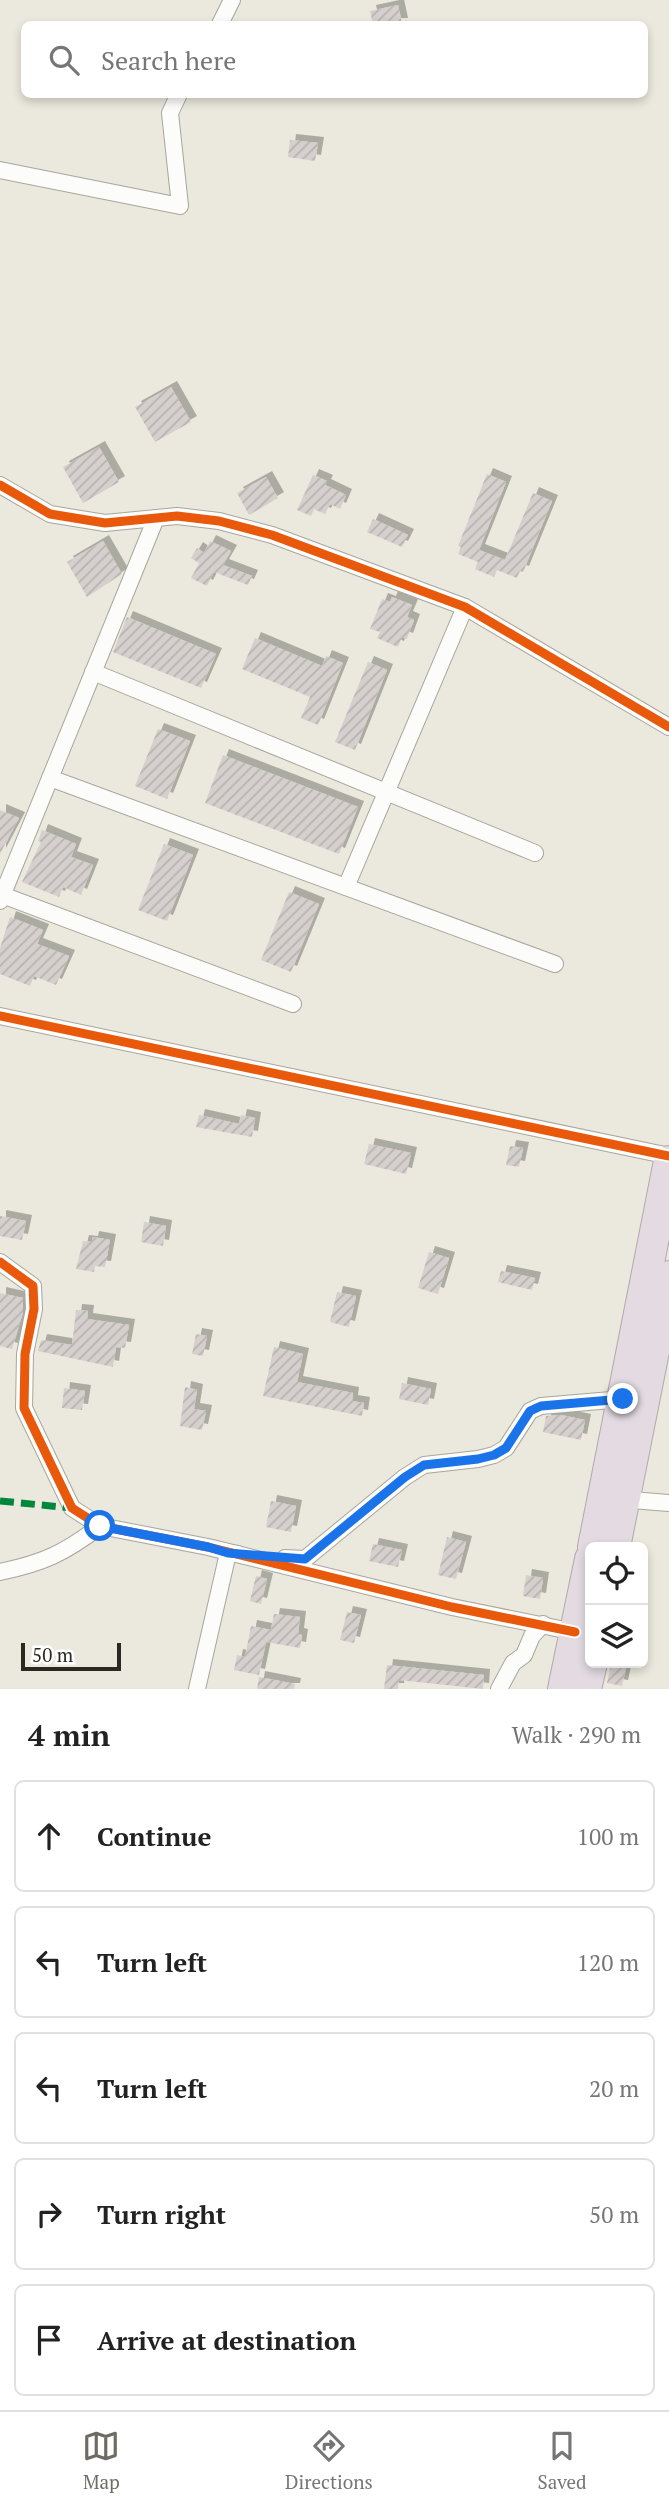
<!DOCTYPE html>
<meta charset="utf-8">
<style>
:root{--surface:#fff;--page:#f2f2f2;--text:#222;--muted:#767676;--line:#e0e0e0;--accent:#6e6c62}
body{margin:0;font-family:"PT Serif",serif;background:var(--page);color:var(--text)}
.controls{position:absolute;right:21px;bottom:21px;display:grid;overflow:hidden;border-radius:10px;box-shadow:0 4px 10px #0003}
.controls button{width:63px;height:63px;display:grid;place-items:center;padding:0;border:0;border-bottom:2px solid var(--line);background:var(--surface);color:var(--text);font:35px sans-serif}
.scale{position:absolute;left:21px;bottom:18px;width:100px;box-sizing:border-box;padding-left:7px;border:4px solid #2a2820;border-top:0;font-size:19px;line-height:24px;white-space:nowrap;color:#2a2820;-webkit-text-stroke:5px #fff;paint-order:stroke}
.stop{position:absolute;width:21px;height:21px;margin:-16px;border:5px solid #1a73e8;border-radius:50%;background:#fff}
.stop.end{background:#1a73e8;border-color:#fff;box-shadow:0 2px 7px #0008}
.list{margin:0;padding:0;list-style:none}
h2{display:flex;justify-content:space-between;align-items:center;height:91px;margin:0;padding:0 28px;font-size:30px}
h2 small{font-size:23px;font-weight:400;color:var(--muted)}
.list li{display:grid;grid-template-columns:46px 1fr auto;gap:21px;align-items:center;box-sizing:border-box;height:112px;margin:0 14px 14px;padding:0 14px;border:2px solid var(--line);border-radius:10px}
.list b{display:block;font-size:26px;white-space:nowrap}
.list em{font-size:23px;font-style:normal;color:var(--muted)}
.icon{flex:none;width:38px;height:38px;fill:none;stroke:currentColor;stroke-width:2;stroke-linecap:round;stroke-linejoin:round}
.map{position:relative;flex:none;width:669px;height:1689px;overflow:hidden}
.search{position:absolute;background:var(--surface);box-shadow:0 4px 10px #0003;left:21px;right:21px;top:21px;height:77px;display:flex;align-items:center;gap:18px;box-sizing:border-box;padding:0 24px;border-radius:10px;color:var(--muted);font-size:26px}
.sheet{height:721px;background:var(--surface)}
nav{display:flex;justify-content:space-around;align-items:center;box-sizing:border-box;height:98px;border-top:2px solid var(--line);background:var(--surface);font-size:19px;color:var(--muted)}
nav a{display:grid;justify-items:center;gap:4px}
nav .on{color:var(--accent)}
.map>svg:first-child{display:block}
.building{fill:url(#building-hatch);filter:url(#shadow)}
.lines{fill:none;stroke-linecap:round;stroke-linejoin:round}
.street-casing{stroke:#a8a69d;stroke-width:18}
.highway-casing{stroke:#b2a8ac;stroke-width:32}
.street{stroke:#fcfcfa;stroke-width:16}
.highway{stroke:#e3dae2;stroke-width:30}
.quiet{stroke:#00873e;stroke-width:7;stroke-dasharray:14 7;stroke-linecap:butt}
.cycleway-casing{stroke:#fff;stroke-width:13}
.cycleway{stroke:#e8590c;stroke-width:9}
.route{stroke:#1a73e8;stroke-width:9}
</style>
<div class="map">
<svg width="669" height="1689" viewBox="0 0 669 1689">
<defs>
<pattern id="building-hatch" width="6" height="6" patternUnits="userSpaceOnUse" patternTransform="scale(1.75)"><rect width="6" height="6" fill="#d5d0ce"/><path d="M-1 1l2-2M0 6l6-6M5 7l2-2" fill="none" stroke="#b7b3b1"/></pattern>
<filter id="shadow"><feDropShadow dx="6" dy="-6" stdDeviation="0" flood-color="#0004"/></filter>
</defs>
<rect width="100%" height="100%" fill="#ebe9dd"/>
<g class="building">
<path d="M398 5 402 24H373L370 11Z"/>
<path d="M290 140 318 143 315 161 288 157Z"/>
<path d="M171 387 191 422 155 442 135 407Z"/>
<path d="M99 447 119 482 83 503 63 467Z"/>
<path d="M487 474 506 482 479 550 505 560 533 493 552 501 523 572 520 571 517 578 497 570 494 577 475 569 478 562 458 554 461 547 458 546Z"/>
<path d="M313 475 327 481 325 485 346 495 340 509 330 504 325 514 314 509 311 516 297 510Z"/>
<path d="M266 477 278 498 249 515 237 493Z"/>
<path d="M373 519 408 535 402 547 367 532Z"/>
<path d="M103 541 122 574 87 597 67 562Z"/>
<path d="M210 541 231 551 223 565 252 576 248 585 214 572 207 586 191 578 199 563 191 558 197 548 204 553Z"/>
<path d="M392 597 412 605 407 617 414 620 407 639 402 637 398 647 377 638 380 632 370 629 382 599 390 602Z"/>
<path d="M127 617 216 654 201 688 113 652Z"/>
<path d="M255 638 322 666 326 656 343 663 318 725 301 718 310 697 242 669Z"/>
<path d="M368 662 387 670 355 750 335 742Z"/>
<path d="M158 729 190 741 167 799 135 786Z"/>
<path d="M223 755 358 807 339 854 205 803Z"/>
<path d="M0 810 19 818 0 854Z"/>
<path d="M42 830 76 844 71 857 93 865 81 895 63 887 59 897 22 882 41 842 38 841Z"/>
<path d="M164 844 193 855 167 921 138 910Z"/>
<path d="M289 892 319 904 291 972 261 960Z"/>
<path d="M10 917 43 930 37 944 69 956 56 985 34 976 30 986 0 974V948Z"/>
<path d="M199 1115 239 1124 241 1115 255 1118 252 1137 196 1127Z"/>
<path d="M369 1144 411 1153 406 1174 364 1164Z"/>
<path d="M510 1146 523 1148 519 1167 506 1165Z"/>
<path d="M0 1216 26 1221 22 1240 0 1236Z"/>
<path d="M144 1222 166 1226 163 1246 141 1242Z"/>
<path d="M93 1237 110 1240 105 1267 95 1266 94 1272 76 1269 83 1241 92 1242Z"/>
<path d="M429 1252 449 1258 438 1294 418 1288Z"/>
<path d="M501 1271 535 1278 532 1290 498 1282Z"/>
<path d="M337 1292 356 1296 349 1327 330 1322Z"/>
<path d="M0 1293 23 1298V1312L12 1349 0 1346Z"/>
<path d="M76 1310 88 1311 87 1319 129 1325 125 1348 116 1347 113 1367 38 1351 41 1340 72 1345Z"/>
<path d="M196 1334 207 1336 203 1356 192 1354Z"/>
<path d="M274 1347 303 1354 297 1382 353 1393 352 1401 364 1403 362 1416 263 1396Z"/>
<path d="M402 1383 431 1389 428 1405 399 1399Z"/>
<path d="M185 1387 197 1390 194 1409 206 1411 202 1430 180 1426Z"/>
<path d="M64 1388 85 1391 82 1410 62 1408Z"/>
<path d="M561 1415 585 1420 581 1440 543 1432 546 1416Z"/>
<path d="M271 1501 296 1506 291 1532 266 1527Z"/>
<path d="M447 1537 466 1542 456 1579 438 1575Z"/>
<path d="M373 1544 402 1550 398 1567 369 1561Z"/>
<path d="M526 1575 543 1578 540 1599 523 1596Z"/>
<path d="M256 1576 267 1579 261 1604 250 1601Z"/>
<path d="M347 1612 361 1615 354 1643 340 1640Z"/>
<path d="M274 1614 300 1617 298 1634 302 1635 300 1648 266 1642 259 1675 234 1670 237 1655 245 1657 251 1626 271 1630Z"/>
<path d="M611 1663H627L622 1686 607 1683Z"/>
<path d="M387 1665 484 1675 483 1689 399 1680 398 1689H384Z"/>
<path d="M259 1677 295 1684 294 1689H257Z"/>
</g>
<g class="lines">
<g class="street-casing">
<g id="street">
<path d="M220 24 232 0"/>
<path d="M0 170 180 206 170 113 179 94"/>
<path d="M0 485 50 514 105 523 177 516 219 521 272 535 465 607 669 727"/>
<path d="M93 672 535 853"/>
<path d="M50 778 555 964"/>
<path d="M346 887 465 607"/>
<path d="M2 895 293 1004"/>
<path d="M0 901 156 518"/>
<path d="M0 1016 669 1156"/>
<path d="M0 1262 33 1286 34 1309 25 1354 24 1408 72 1508 100 1526 208 1547 452 1607 575 1632"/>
<path d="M619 1499 669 1503"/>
<path d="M285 1558 305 1559 405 1477 424 1465 478 1459 494 1455 506 1448 530 1411 541 1406 623 1399"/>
<path d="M0 1572C43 1563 65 1553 100 1526"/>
<path d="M197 1689 228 1553 238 1554"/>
<path d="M499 1689 513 1663 524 1655 532 1636 543 1624"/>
</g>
</g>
<g class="highway-casing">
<g id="highway">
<path d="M593 1547 669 1161"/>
<path d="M615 1547 669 1276"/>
<path d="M563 1689 590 1559"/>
<path d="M586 1689 592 1663"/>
</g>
</g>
<use href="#street" class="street"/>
<use href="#highway" class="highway"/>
<path class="quiet" d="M0 1501 72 1508"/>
<g class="cycleway-casing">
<g id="cycleway">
<path d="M0 485 50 514 105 523 177 516 219 521 272 535 465 607 669 727"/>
<path d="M0 1016 669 1156"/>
<path d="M0 1262 33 1286 34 1309 25 1354 24 1408 72 1508 100 1526 208 1547 452 1607 575 1632"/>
</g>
</g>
<use href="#cycleway" class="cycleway"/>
</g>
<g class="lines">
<path class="route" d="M100 1526 208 1547 228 1553 305 1559 405 1477 424 1465 478 1459 494 1455 506 1448 530 1411 541 1406 623 1399"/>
</g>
</svg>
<div class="controls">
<button><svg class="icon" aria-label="locate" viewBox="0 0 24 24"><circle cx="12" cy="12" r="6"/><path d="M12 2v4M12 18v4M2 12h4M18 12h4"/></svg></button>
<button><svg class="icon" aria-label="layers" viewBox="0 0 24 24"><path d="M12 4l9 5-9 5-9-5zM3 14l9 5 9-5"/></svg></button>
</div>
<div class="scale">50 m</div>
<div class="stop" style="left:100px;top:1526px"></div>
<div class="stop end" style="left:623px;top:1399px"></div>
<div class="search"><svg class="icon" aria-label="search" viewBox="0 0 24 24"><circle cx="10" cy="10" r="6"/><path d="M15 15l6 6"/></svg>Search here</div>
</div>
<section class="sheet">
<h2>4 min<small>Walk · 290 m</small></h2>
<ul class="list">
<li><svg class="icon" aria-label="ahead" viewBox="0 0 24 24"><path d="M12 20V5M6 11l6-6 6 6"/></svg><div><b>Continue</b></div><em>100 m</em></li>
<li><svg class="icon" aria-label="left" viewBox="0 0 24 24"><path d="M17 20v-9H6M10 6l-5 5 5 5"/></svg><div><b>Turn left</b></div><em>120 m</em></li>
<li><svg class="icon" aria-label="left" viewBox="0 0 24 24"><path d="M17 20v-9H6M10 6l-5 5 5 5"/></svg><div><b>Turn left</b></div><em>20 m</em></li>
<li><svg class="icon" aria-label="right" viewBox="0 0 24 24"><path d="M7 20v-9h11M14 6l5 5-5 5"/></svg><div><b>Turn right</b></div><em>50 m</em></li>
<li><svg class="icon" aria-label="arrive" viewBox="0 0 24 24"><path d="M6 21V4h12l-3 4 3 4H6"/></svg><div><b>Arrive at destination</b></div></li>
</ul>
</section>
<nav>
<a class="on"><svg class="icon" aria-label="map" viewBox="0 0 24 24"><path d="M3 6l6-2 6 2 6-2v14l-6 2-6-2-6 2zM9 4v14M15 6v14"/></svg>Map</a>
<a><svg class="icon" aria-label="directions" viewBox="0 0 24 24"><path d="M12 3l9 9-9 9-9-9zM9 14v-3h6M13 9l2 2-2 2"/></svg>Directions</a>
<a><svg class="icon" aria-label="saved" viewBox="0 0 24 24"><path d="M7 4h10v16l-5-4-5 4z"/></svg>Saved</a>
</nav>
